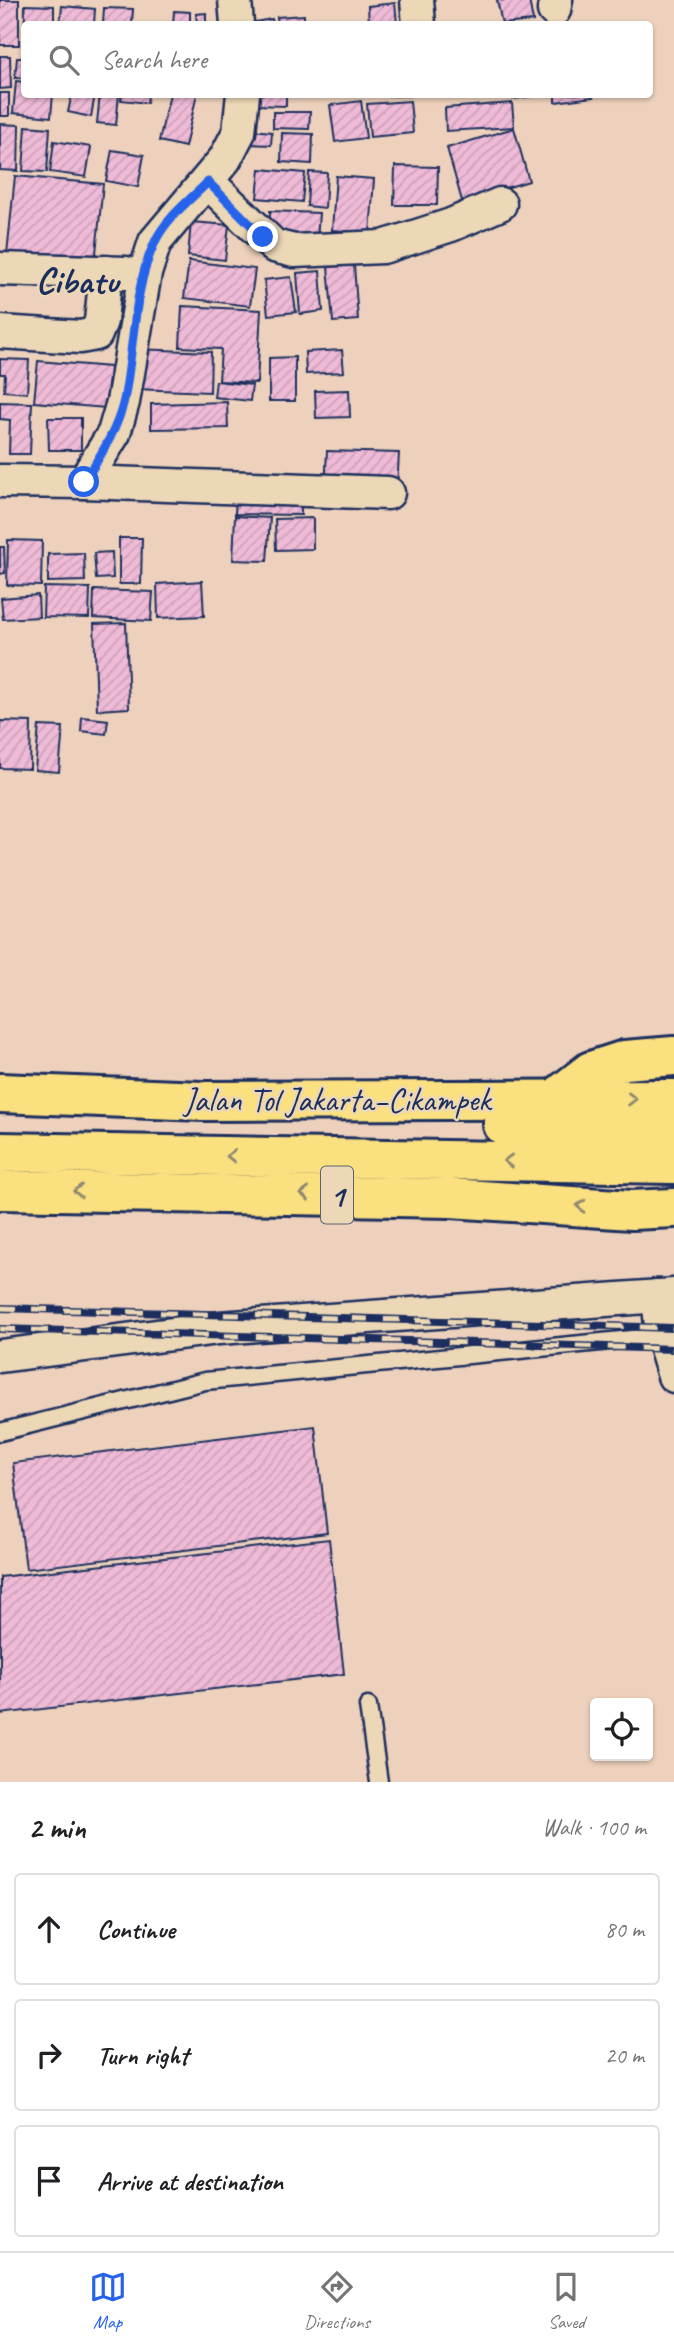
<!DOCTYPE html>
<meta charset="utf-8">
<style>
:root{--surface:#fff;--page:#f6f6f6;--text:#202124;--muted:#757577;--line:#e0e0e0;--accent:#2563eb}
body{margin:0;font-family:Caveat,sans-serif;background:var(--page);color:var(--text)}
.controls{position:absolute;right:21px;bottom:21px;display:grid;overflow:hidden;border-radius:7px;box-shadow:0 2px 5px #0004}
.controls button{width:63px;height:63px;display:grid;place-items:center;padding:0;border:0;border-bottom:2px solid var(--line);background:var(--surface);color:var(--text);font:35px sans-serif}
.stop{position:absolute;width:21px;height:21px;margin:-16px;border:5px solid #2563eb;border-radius:50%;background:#fff}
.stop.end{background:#2563eb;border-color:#fff;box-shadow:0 2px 7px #0008}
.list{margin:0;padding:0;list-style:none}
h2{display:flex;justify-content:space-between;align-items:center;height:91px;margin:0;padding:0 28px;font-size:30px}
h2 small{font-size:23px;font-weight:400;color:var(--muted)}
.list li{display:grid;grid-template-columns:46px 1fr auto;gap:21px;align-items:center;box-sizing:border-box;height:112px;margin:0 14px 14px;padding:0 14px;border:2px solid var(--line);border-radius:7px}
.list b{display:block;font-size:26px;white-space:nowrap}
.list em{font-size:23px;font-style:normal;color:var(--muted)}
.icon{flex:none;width:38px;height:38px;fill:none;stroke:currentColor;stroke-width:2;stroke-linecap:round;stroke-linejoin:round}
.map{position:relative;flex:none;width:674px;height:1782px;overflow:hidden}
.search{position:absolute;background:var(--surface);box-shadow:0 2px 5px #0004;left:21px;right:21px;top:21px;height:77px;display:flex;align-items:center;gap:18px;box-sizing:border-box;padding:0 24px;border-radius:7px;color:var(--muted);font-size:26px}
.sheet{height:469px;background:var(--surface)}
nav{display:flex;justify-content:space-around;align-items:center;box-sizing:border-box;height:98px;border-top:2px solid var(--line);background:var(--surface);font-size:19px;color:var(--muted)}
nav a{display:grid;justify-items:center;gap:4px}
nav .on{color:var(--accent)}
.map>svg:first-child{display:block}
.building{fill:url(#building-hatch);stroke:#1b2f5e;stroke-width:2}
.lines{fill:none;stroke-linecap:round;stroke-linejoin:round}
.lane-casing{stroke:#1b2f5e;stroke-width:21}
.street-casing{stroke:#1b2f5e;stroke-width:37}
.highway-casing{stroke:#1b2f5e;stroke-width:44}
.lane{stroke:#ecd7b6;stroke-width:16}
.street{stroke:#ecd7b6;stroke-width:32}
.highway{stroke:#fbe080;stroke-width:38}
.rail-casing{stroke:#1b2f5e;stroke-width:8}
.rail{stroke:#ecd7b6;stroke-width:5;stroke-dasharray:16;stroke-linecap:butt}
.oneway{stroke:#8b886f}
.route{stroke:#2563eb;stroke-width:9}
.labels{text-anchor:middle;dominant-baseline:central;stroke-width:5;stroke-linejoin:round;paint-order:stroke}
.shield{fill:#ecd7b6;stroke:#5a6178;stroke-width:2}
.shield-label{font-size:32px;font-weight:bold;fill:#1b2f5e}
.street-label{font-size:33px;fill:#1b2f5e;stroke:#ecd7b6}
.quarter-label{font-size:37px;font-weight:bold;fill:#1b2f5e;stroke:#ecd7b6}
</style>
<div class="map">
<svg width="674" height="1782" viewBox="0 0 674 1782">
<defs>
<pattern id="building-hatch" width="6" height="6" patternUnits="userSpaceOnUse" patternTransform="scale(1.75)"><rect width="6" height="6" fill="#efbad6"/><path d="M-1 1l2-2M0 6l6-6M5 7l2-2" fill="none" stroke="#cca0ba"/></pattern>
</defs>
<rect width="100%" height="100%" fill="#edd1bc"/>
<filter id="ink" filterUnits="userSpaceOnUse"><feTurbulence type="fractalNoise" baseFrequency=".0143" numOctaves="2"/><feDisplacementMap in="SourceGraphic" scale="14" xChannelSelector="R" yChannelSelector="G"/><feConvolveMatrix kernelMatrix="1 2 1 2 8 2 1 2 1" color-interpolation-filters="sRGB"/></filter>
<g filter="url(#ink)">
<g class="building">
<rect x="0" y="0" width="19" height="45"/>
<path d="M497 0H529L533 21 502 24Z"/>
<path d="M395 3 397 24H369L368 6Z"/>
<path d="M25 5 54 6V24H24V57Z"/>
<path d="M62 6 95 9 94 24H60Z"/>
<path d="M104 8 133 9 132 24H103Z"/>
<path d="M174 11 190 12V24H173Z"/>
<path d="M206 13V24H197L196 14Z"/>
<path d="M304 15V24H278L277 17Z"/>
<path d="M272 19 273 24H249V23Z"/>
<path d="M0 56H10L11 88 0 89Z"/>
<path d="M17 58H24V78H15Z"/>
<path d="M16 81 24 82V94H53L51 117 13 113Z"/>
<rect x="0" y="93" width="9" height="23"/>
<path d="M72 94H95L91 117 68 112Z"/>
<path d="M100 94H119L116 125 97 123Z"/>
<path d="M122 94H148L147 103 121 100Z"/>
<path d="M170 94H197L185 147 159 141Z"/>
<path d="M254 94H286V106L254 105Z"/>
<rect x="371" y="94" width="39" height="2"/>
<path d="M512 94H546L513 99Z"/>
<path d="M555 94H592L593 97 555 102Z"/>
<path d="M361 101 366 138 335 142 330 105Z"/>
<path d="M410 101 413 133 370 137 367 104Z"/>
<path d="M512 103 514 127 446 131 445 108Z"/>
<path d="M273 112H310L309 129 273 128Z"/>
<path d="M0 124 19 125 18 171 0 170Z"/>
<path d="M26 126 50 128 47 172 23 171Z"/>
<path d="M514 128 529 181 462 201 447 148Z"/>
<path d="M251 130 272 132 271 145 249 144Z"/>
<path d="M282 133 313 134 312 164 281 162Z"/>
<path d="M54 141 91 147 86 177 50 172Z"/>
<path d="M112 150 144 155 138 187 106 181Z"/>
<path d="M395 166 438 167 437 205H394Z"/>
<path d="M260 169 305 173 302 202 257 198Z"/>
<path d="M309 172 327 173 325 208 307 206Z"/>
<path d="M15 176 103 184 95 263 7 254Z"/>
<path d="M336 176 374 179 370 233 332 230Z"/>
<path d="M270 211 319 213 317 240 269 238Z"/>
<path d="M191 222 229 225 225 260 188 256Z"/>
<path d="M189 261 255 269 250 306 184 298Z"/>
<path d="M354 265 358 320 333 322 328 267Z"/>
<path d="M320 271 323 311 300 314 297 273Z"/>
<path d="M291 277 296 312 268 315 264 280Z"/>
<path d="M182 306 261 310 257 383 219 381 221 349 180 347Z"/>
<path d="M136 349 211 352 210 392 134 389Z"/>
<path d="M342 350 344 372 306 374 305 352Z"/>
<path d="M295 357V401H269V358Z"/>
<path d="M0 359 29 360 27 393 4 391 5 374H0Z"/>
<path d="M38 361 110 367 106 408 34 402Z"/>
<path d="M216 381 252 385 250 401 214 397Z"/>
<path d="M349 390 350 417 316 418 315 391Z"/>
<path d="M0 402 32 403 30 454H9L10 420 0 419Z"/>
<path d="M227 402 228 428 151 429V404Z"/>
<path d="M48 418H81V450H49Z"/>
<path d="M327 451 399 453 397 490 325 488Z"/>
<path d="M236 492 301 493V515L235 514Z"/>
<path d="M235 516 270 518 267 561 233 560Z"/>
<path d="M313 518V549L276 550 275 519Z"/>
<path d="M119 538H142L141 584H119Z"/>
<path d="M8 540 42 541 41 586 7 585Z"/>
<path d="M0 547H4L5 573 0 574Z"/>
<path d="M112 552 113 578 96 579 94 553Z"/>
<path d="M84 553 85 581 48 582V554Z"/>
<path d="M202 581 204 616 158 618 157 584Z"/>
<path d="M44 587 90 588 89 618 43 617Z"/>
<path d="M94 590 153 592 151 621 93 618Z"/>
<path d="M38 595 39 617 3 619 1 598Z"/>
<path d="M126 623 129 708 97 710 94 624Z"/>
<path d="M82 717 108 720 106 734 81 731Z"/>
<path d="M0 721 31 722 30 769 0 768Z"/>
<path d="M39 726 63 727 59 772 35 770Z"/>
<path d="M315 1426 327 1533 26 1569 13 1463Z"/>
<path d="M329 1539 344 1674 0 1714V1577Z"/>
</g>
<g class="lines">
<g class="lane-casing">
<g id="lane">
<path d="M0 1432 205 1381 662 1336"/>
<path d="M368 1706 379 1782"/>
</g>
</g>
<g class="street-casing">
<g id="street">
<path d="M235 0 237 24"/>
<path d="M417 0 419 24"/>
<path d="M554 10 556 0"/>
<path d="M208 182 274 246 294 251 383 247 451 225 500 204"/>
<path d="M0 269 126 273"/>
<path d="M0 332 80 337 96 334 101 321 106 272"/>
<path d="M0 481 84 482 114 433 123 402 145 273 155 242 225 159 239 132 243 94"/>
<path d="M84 482 388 493"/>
<path d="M658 1296 662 1336 674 1376"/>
<path d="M0 1356 219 1328 674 1295"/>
</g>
</g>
<g class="highway-casing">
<g id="highway">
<path d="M0 1093 203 1101 674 1099"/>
<path d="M555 1099 591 1071 625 1060 674 1056"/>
<path d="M503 1125 674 1127"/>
<path d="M0 1152 674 1164"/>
<path d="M0 1190 451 1198 632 1210 674 1208"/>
</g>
</g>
<use href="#lane" class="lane"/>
<use href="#street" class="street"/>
<use href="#highway" class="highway"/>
<g class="rail-casing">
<g id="rail">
<path d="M0 1308 674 1328"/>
<path d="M0 1329 674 1349"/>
</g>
</g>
<use href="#rail" class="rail"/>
</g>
<defs><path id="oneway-chevron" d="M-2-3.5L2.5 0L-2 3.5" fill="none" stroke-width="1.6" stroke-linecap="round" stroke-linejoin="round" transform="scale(1.75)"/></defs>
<g class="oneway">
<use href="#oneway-chevron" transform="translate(632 1099)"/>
<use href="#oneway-chevron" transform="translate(231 1156) rotate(-179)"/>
<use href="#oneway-chevron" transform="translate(508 1161) rotate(-179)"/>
<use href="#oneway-chevron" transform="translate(78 1191) rotate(-179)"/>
<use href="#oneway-chevron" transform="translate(305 1194) rotate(-179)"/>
<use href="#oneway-chevron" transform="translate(581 1206) rotate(-176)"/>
</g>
</g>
<g class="lines" filter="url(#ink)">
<path class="route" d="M84 482C100 456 117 431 124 400 134 351 133 287 155 242 165 219 190 200 208 182L263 237"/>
</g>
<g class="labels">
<rect class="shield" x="321" y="1166.5" width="32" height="57" rx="5"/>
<g class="shield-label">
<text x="337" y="1195">1</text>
</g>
<g class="street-label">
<text x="337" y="1100">Jalan Tol Jakarta–Cikampek</text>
</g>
<g class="quarter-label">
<text x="77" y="280">Cibatu</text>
</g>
</g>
</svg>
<div class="controls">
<button><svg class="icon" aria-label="locate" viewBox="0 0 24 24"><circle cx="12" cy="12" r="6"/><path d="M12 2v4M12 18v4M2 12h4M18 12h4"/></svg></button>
</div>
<div class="stop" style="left:84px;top:482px"></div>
<div class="stop end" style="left:263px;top:237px"></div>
<div class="search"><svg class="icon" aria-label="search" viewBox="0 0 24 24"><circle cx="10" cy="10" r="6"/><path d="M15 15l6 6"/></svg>Search here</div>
</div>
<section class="sheet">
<h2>2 min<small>Walk · 100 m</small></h2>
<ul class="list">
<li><svg class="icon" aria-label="ahead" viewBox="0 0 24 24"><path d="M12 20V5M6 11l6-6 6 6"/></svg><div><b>Continue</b></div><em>80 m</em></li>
<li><svg class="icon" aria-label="right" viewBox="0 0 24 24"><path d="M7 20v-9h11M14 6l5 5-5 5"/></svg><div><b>Turn right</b></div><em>20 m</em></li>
<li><svg class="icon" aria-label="arrive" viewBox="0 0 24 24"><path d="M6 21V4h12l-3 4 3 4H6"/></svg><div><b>Arrive at destination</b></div></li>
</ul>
</section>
<nav>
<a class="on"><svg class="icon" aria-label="map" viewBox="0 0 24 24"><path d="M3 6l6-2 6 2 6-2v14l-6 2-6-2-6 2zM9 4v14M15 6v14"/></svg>Map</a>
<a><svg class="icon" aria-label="directions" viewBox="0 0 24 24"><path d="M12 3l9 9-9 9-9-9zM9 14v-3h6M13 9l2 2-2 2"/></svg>Directions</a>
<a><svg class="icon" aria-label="saved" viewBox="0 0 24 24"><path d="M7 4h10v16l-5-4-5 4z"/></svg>Saved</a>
</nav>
